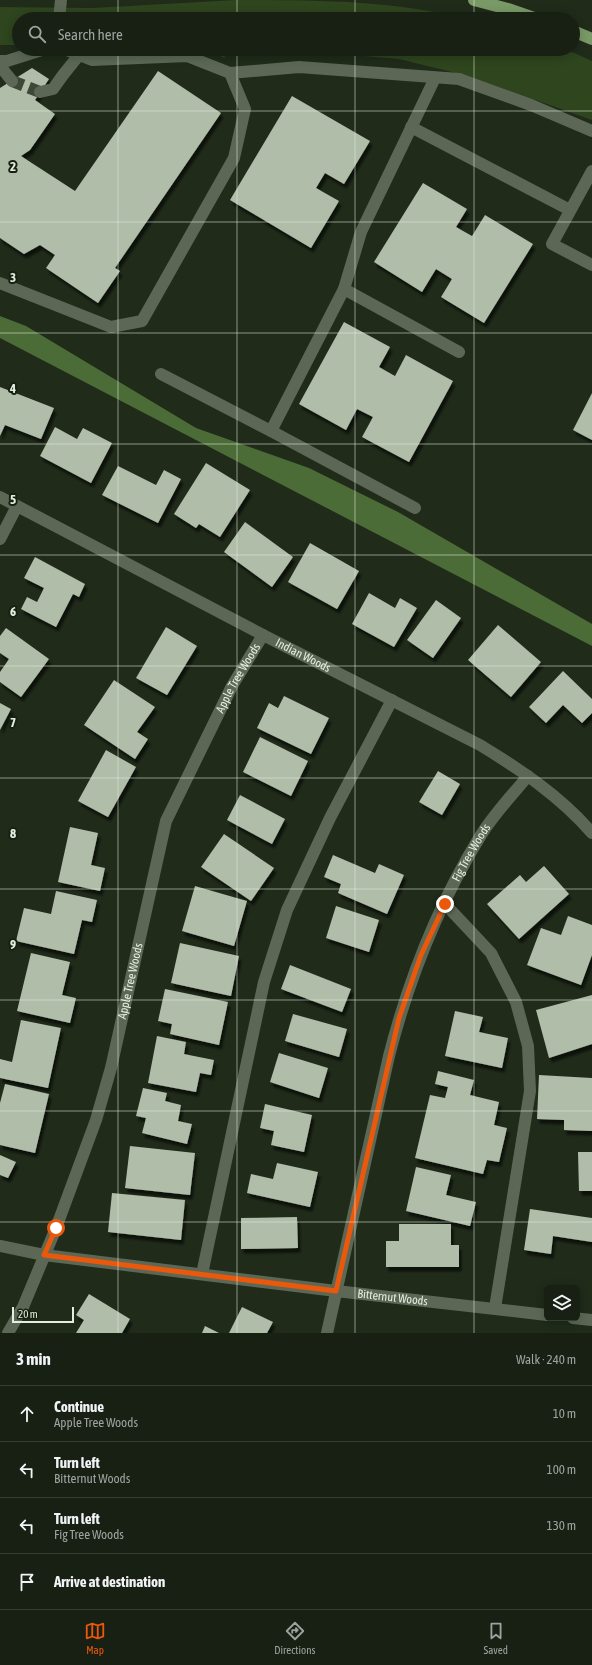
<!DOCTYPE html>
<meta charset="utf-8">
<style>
:root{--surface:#182014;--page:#252d22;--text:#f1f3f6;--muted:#9fa3a0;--line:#363e34;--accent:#ea580c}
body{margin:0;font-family:"Asap Condensed",sans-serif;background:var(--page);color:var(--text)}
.controls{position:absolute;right:12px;bottom:12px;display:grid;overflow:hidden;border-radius:6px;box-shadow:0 2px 10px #0003}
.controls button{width:36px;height:36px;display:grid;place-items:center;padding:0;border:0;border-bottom:1px solid var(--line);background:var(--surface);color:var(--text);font:20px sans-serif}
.scale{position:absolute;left:12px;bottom:10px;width:62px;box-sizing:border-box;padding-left:4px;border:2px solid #e5ede2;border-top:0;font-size:11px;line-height:14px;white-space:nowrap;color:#e5ede2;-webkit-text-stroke:3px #172111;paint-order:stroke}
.stop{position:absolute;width:12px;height:12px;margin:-9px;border:3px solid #ea580c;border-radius:50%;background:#fff}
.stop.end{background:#ea580c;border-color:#fff;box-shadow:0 1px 4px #0008}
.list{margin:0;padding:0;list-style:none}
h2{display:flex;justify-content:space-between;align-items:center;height:52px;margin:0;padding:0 16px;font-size:17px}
h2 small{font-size:13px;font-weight:400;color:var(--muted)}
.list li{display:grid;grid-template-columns:26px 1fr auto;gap:12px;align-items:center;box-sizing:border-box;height:56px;padding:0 16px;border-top:1px solid var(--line)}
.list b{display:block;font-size:15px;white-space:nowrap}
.list p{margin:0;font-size:13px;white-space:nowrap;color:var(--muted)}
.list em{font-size:13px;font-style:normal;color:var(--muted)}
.icon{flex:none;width:22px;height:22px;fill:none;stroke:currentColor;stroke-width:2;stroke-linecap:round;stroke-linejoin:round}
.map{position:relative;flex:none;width:592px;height:1333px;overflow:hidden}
.search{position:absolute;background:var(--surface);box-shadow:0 2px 10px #0003;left:12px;right:12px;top:12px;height:44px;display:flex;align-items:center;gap:10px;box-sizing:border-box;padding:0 14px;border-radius:22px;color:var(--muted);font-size:15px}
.sheet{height:276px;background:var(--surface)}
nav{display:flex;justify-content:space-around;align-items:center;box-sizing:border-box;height:56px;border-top:1px solid var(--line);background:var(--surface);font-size:11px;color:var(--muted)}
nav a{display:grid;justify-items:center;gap:2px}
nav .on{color:var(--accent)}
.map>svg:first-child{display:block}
.green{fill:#2e451e}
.forest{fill:#4b6b37}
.building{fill:#b0bda8;filter:url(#shadow)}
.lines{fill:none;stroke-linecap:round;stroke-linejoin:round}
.minor-tunnel{stroke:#3e4838;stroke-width:12;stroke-dasharray:12 6;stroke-linecap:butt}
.minor{stroke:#5c6855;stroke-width:12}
.major{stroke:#799966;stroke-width:12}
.route{stroke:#ea580c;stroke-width:5}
.grid{fill:none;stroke:#e5ede2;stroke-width:1;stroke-opacity:0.55}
.labels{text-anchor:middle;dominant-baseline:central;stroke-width:4;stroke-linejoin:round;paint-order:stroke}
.street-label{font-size:12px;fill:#e5ede2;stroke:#172111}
.grid-label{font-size:13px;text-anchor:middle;font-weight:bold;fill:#e5ede2;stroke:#172111;stroke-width:4;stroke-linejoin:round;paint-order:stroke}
</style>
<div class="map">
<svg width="592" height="1333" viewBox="0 0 592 1333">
<defs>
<filter id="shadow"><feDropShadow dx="2.5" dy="4.5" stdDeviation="1" flood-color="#0009"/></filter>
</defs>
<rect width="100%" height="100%" fill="#202b1a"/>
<g class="green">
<path d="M236 0C313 0 392 0 467 19H19V45H0V7L93 8Z"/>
<path d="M201 49H224L225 58Z"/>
<path d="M293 49H565L592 61V120L468 76 399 59 293 50Z"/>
</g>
<path class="forest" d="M0 316 26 326 196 428 309 468 398 512 592 624V646L0 338Z"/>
<g class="building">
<path d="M32 68 49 79 35 100 55 114 30 150 21 156 75 191 158 71 221 113 115 268 120 271 98 303 46 268 55 255 40 245 24 254 0 238V88Z"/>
<path d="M292 96 370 141 344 184 325 173 316 188 339 201 311 248 230 200Z"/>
<path d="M423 183 467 209 456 227 472 236 485 215 533 244 484 323 441 297 452 279 436 269 422 292 374 262Z"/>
<path d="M344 322 390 347 379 367 395 376 406 355 453 381 409 462 362 437 373 417 357 409 346 430 299 404Z"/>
<path d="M0 387 54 408 41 439 5 425 0 436Z"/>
<path d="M592 393V440L573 430Z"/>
<path d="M55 427 77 439 83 428 112 443 91 483 40 456Z"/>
<path d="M206 463 250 490 220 537 199 524 196 528 174 514Z"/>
<path d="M118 466 156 485 164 470 181 479 158 523 102 495Z"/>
<path d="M245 522 293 557 272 587 224 552Z"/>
<path d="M310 543 359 571 337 609 288 582Z"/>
<path d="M35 557 85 584 79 597 73 594 56 627 21 609 27 597 37 602 44 588 24 578Z"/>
<path d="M369 593 395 608 400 598 417 608 394 647 352 624Z"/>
<path d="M436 600 461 618 433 658 407 640Z"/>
<path d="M498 625 541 662 511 697 468 660Z"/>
<path d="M166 627 197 646 167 695 136 678Z"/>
<path d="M6 628 49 659 21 697 0 682V672L9 659 0 653V636Z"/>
<path d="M563 671 592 699V713L582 723 563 705 546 723 529 707Z"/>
<path d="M114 680 155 707 137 732 148 739 135 759 84 725Z"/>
<path d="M284 696 329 718 311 754 257 728 269 703 278 708Z"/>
<path d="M0 703 11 709 0 730Z"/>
<path d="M260 737 308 761 291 796 243 772Z"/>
<path d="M106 750 136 767 108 817 78 801Z"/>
<path d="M438 771 460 784 442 815 419 802Z"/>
<path d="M240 795 285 819 272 844 227 820Z"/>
<path d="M70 827 98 833 91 865 105 868 100 891 58 882Z"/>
<path d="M224 834 274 868 251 901 201 867Z"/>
<path d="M333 855 375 873 379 864 404 875 387 914 338 893 341 884 324 877Z"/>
<path d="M544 866 569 894 519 939 487 904 520 875 526 882Z"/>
<path d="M195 886 247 901 234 946 182 931Z"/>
<path d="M56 891 97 900 92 922 82 920 74 954 16 941 24 908 51 914Z"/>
<path d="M336 906 379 920 369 952 326 938Z"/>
<path d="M568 916 592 925V955L581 985 527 965 541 928 561 935Z"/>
<path d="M180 943 239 956 231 996 171 983Z"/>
<path d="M31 953 70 962 62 995 76 998 70 1023 17 1011Z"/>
<path d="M290 965 351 989 342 1012 281 989Z"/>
<path d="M165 989 228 1002 219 1045 170 1034 172 1024 158 1021Z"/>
<path d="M592 995V1044L549 1058 536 1010Z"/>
<path d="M455 1011 483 1017 479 1032 508 1038 502 1068 445 1056Z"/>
<path d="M293 1014 347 1029 339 1057 285 1041Z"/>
<path d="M21 1020 61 1028 48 1088 0 1078V1059L12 1062Z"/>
<path d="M157 1036 186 1042 184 1054 214 1060 211 1075 200 1073 196 1092 148 1083Z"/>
<path d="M279 1053 328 1068 319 1098 270 1082Z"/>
<path d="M438 1071 474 1080 470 1095 499 1102 494 1125 507 1128 499 1162 487 1160 483 1174 415 1158 430 1095 445 1098 448 1087 435 1084Z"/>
<path d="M539 1075 592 1078V1131L564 1130V1120L537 1119Z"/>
<path d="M5 1084 49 1094 35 1153 0 1145V1103Z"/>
<path d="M143 1088 167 1093 165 1101 181 1105 178 1121 192 1124 187 1144 142 1133 146 1118 136 1116Z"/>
<path d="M265 1104 312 1115 304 1152 271 1145 274 1131 260 1128Z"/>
<path d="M130 1146 195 1153 190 1195 125 1188Z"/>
<path d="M578 1152H592V1191H579Z"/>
<path d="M0 1155 16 1162 8 1178 0 1175Z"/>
<path d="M277 1163 318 1172 310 1207 247 1193 251 1174 273 1179Z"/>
<path d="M416 1167 451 1175 446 1195 476 1202 470 1226 406 1211Z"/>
<path d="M112 1193 185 1200 181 1240 108 1232Z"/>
<path d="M530 1209 592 1218V1242L553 1236 551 1254 524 1250Z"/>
<path d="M297 1217 298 1248 241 1249V1218Z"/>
<path d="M399 1224H451V1245H459V1267H386V1241H399Z"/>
<path d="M89 1294 130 1319 122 1333H76L84 1320 76 1315Z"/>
<path d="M242 1307 273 1322 267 1333H229Z"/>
<path d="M205 1326 219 1333H202Z"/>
</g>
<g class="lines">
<path class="minor-tunnel" d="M12 81 40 92"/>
<g class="minor">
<path d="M59 19 61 0"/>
<path d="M0 61H7L45 49"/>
<path d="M0 66 12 81"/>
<path d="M230 73 299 67 459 79 531 105 592 131"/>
<path d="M435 78 361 232 344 289 459 352"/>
<path d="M40 92 53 89 63 75 79 55"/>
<path d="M411 127 570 210"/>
<path d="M592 171 552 244 592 265"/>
<path d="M0 283 111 327 142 321 234 158 245 109 230 73 187 56 92 60 64 49"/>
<path d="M161 374 271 431 344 289"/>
<path d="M271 431 415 508"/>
<path id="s1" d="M0 497 263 635 480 745C521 770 561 797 592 833"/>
<path d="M0 539 17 506"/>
<path d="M445 904 491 953 516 1002 528 1046 530 1091 495 1308"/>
<path id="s2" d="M0 1246 44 1255 336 1291 547 1315"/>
<path d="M202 1274 264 982 287 910 330 818 392 700"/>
<path d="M573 1318 592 1320"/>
<path id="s3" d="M8 1333 23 1307 56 1228 96 1120 111 1068 166 821 232 686 263 635"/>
<path id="s4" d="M327 1333 389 1056C409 978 439 903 481 835 494 814 512 795 528 776"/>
</g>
<g class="major">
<path d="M474 0 508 9 537 19"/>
<path d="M573 31 592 39"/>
</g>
</g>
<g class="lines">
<path class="route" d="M56 1228 44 1255 336 1291 399 1018 421 955 445 904"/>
</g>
<path class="grid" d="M118 0V19M237 0V19M355 0V19M474 0V19M118 49V1333M237 49V1333M355 49V1333M474 49V1333M0 111H592M0 222H592M0 333H592M0 444H592M0 555H592M0 666H592M0 778H592M0 889H592M0 1000H592M0 1111H592M0 1222H592"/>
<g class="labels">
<g class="street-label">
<text stroke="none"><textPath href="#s1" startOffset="342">Indian Woods</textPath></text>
<text stroke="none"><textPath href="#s3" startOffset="698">Apple Tree Woods</textPath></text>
<text stroke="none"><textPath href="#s4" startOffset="504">Fig Tree Woods</textPath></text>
<text stroke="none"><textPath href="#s3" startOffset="374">Apple Tree Woods</textPath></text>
<text stroke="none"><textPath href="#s2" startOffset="396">Bitternut Woods</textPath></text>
</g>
</g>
<g class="grid-label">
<text x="13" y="171">2</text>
<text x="13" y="282">3</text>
<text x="13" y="393">4</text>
<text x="13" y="504">5</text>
<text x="13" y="616">6</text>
<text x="13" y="727">7</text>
<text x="13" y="838">8</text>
<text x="13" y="949">9</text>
</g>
</svg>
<div class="controls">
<button><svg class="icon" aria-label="layers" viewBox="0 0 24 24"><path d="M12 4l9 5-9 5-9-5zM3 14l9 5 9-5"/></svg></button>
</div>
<div class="scale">20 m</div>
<div class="stop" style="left:56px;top:1228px"></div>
<div class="stop end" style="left:445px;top:904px"></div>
<div class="search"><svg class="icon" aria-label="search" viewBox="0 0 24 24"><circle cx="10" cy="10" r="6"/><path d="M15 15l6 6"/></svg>Search here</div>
</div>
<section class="sheet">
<h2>3 min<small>Walk · 240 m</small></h2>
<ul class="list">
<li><svg class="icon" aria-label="ahead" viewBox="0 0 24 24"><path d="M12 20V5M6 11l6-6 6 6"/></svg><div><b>Continue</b><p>Apple Tree Woods</p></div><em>10 m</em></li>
<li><svg class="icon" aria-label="left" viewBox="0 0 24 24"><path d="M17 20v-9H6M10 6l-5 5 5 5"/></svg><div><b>Turn left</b><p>Bitternut Woods</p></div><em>100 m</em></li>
<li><svg class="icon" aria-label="left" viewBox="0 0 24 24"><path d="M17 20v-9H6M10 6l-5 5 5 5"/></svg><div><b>Turn left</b><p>Fig Tree Woods</p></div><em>130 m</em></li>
<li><svg class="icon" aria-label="arrive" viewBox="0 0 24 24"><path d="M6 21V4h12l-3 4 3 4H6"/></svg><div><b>Arrive at destination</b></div></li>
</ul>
</section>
<nav>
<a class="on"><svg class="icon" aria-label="map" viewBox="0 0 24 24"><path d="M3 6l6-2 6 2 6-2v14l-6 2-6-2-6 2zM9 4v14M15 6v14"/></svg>Map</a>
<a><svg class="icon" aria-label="directions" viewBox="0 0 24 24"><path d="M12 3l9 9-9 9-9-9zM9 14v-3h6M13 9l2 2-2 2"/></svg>Directions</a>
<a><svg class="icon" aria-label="saved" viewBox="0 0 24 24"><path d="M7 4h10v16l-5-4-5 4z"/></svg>Saved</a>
</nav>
